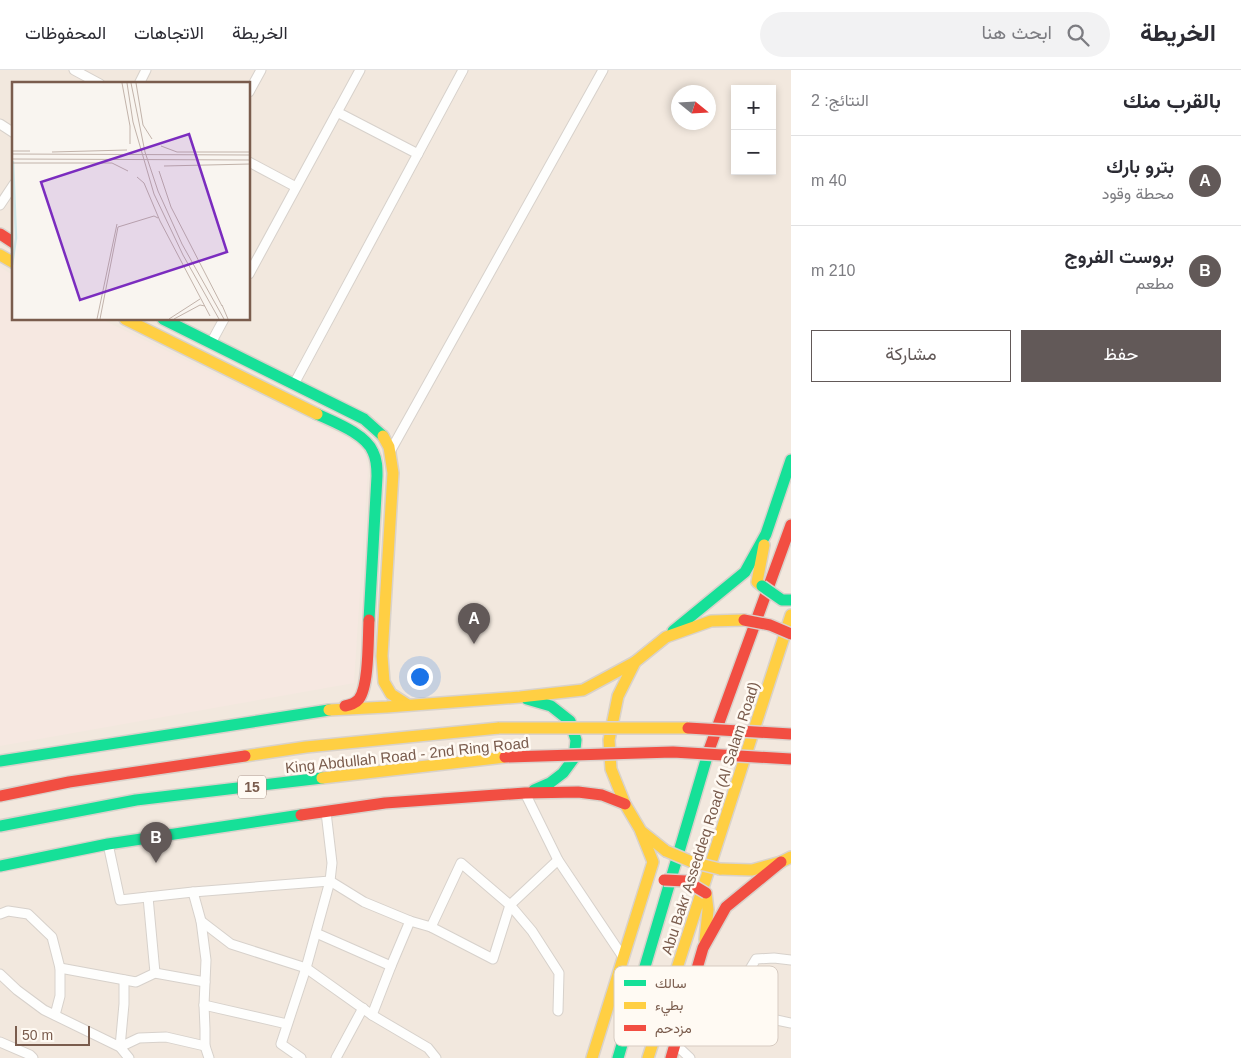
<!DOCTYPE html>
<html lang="ar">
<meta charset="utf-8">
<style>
:root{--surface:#fff;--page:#f2f2f3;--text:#2b2b33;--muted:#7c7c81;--line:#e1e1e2;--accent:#625958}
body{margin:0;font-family:Helvetica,Vazirmatn,sans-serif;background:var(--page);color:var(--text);direction:rtl}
.controls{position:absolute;right:15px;top:15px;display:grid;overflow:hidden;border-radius:0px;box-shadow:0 2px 8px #0003}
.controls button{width:45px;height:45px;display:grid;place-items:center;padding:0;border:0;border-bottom:1px solid var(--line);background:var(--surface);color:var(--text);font:25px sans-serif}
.compass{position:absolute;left:671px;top:15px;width:45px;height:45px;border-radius:50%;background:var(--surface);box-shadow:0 2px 8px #0003;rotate:108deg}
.scale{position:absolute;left:15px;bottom:12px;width:75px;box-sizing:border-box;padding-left:5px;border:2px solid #7a5c4d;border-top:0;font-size:14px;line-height:18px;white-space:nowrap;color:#7a5c4d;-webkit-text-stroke:4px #fffaf3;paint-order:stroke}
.you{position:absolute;left:419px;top:606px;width:18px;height:18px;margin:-12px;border:4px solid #fff;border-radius:50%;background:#1a73e8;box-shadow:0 0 0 8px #1a73e833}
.badge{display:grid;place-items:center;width:32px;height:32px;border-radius:50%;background:var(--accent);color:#fff;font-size:16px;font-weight:700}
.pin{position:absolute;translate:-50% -41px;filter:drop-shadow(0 1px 2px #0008)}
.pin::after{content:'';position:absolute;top:26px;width:18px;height:15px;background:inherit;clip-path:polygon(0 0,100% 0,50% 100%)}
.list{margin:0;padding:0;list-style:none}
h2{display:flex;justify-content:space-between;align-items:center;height:65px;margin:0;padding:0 20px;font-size:21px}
h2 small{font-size:16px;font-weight:400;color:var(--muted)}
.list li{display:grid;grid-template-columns:32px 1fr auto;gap:15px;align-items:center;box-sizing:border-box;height:90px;padding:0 20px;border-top:1px solid var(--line)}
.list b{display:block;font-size:19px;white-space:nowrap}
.list p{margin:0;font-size:16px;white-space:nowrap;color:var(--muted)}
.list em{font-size:16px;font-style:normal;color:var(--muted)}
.actions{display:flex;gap:10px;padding:15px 20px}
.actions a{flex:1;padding:11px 0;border:1px solid var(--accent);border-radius:0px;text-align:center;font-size:18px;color:var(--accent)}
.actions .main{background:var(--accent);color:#fff}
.icon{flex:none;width:28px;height:28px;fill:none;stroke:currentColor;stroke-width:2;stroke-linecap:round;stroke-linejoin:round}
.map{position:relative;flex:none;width:791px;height:988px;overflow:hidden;direction:ltr}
header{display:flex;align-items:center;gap:30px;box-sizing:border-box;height:70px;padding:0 25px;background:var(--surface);border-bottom:1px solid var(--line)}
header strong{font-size:24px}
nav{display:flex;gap:28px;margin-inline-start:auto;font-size:18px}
.search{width:350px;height:45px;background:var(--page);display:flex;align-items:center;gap:12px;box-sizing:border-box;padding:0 18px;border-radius:28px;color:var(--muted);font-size:19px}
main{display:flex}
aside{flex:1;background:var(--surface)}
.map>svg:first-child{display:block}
.residential{fill:#f2e8de;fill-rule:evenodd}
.commercial{fill:#f6e8e1}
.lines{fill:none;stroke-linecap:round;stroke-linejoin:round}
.street-casing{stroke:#d7d1cb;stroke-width:11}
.fast-casing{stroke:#d9d2cb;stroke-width:14}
.slow-casing{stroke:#d9d2cb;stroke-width:14}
.jam-casing{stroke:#d9d2cb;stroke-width:14}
.street{stroke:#fefefd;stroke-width:9}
.fast{stroke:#16e098;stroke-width:11}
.slow{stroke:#ffcf43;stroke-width:11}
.jam{stroke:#f24e42;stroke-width:11}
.fast-bridge-casing{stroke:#dad1cc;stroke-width:14;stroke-linecap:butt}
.slow-bridge-casing{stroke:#dad1cc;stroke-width:14;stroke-linecap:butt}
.jam-bridge-casing{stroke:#dad1cc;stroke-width:14;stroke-linecap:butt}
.fast-bridge{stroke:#16e098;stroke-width:11}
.slow-bridge{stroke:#ffcf43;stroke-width:11}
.jam-bridge{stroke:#f24e42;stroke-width:11}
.labels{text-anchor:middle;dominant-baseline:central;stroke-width:5;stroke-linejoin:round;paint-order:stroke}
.shield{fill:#fffaf3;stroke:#a28b7f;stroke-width:1}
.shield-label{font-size:14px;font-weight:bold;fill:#7a5c4d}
.street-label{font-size:15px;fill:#7a5c4d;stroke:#fffaf3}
.inset-river{fill:none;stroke:#d0e8ea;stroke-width:2.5}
.inset-road{fill:none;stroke:#c2b3aa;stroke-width:1}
.view{fill:#7b2cbf;fill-opacity:0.15;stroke:#7b2cbf;stroke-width:2.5}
.inset-edge{fill:none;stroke:#7a5c4d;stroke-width:2.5}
.key{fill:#fffaf3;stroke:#d7cbc1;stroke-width:1}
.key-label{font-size:14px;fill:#7a5c4d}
</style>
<header>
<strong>الخريطة</strong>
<div class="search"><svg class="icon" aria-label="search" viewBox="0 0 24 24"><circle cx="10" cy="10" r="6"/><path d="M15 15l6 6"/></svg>ابحث هنا</div>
<nav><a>الخريطة</a><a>الاتجاهات</a><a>المحفوظات</a></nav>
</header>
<main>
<aside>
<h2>بالقرب منك<small>النتائج: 2</small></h2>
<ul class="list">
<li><span class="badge">A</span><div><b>بترو بارك</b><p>محطة وقود</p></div><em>40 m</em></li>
<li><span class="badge">B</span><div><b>بروست الفروج</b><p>مطعم</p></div><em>210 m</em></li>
</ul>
<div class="actions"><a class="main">حفظ</a><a>مشاركة</a></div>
</aside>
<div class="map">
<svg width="791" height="988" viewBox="0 0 791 988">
<rect width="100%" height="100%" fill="#f9f5f0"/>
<path class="residential" d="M0 0H791V988H0ZM14 14H249V249H14ZM735 19H772V101H735ZM678 22H708V52H678Z"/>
<path class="commercial" d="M0 197 14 206V249H101L347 368 364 381 368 399 354 613 0 676Z"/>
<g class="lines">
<g class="street-casing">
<g id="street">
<path d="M74 0 100 14"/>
<path d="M139 14 146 0"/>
<path d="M249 22 261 0"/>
<path d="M337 42 418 84"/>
<path d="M0 54 14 63"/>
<path d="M249 92 296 117"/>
<path d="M0 135 14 114"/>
<path d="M249 204 360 0"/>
<path d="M211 273 224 249"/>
<path d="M294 314 463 0"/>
<path d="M391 380 603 0"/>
<path d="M525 723 558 790 623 887"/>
<path d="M108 774 120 830 193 822 330 811 364 832 410 851 431 857 493 889 510 835 558 790"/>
<path d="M193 822 201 851 206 890 204 935 205 959V976L209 988"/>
<path d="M148 827 155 903"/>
<path d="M0 844 8 841 28 844 52 867 60 898V926L55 945"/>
<path d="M201 851 231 874 306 898 372 945 428 978 436 988"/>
<path d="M431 857 461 793 510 835 532 861 559 903 558 941"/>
<path d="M316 863 391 896"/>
<path d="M791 890 774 888 756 889 741 914 748 936 767 948 791 953"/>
<path d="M60 898 136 912 155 903 205 912"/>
<path d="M0 904 17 920 44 940 120 977 129 988"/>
<path d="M124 910V934L120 977 139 968 166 967 205 976"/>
<path d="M204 935 287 954"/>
<path d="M372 945 391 896 410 851"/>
<path d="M0 972 30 985 33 988"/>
<path d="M675 974 690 988"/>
<path d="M301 988 281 974 306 898 330 811 332 793 326 742"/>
<path d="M336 988 363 938"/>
</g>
</g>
<g class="fast-casing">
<g id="fast">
<path d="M163 249 364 349 383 366"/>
<path d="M317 344C334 352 366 364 373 382 377 390 377 398 377 406L369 550"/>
<path d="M673 561 745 502 766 464 791 390"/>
<path d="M527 629 551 636 570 651 576 670 574 688 563 703 550 713 534 720"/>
<path d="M0 691 329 640"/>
<path d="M0 756 136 730 322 708"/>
<path d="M0 796 108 774 301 745"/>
<path d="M618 988 709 680"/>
</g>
</g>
<g class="slow-casing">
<g id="slow">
<path d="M0 185 14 193"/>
<path d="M125 249 317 344"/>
<path d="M383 366 389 377 393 403 382 586 384 612 391 624 408 635"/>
<path d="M762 516 757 512 764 475"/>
<path d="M329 640 387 637 520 627 583 620 635 592"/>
<path d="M245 686 306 677 499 658"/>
<path d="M322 708 505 687"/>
<path d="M666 781 641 761 625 734 611 699 609 670 618 626 635 592 666 567 711 551 744 550"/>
<path d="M720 799 752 800 781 792 791 787"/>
<path d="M705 870 708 840 706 823"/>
<path d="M592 988 653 792 641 762"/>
<path d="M648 988 791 545"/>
</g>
</g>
<g class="jam-casing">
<g id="jam">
<path d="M0 164 14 173"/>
<path d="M345 636C350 635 355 634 359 629 369 616 368 569 369 550"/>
<path d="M709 680 791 455"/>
<path d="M0 726 69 712 245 686"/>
<path d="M301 745 385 733 525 723 578 722 602 725 625 734"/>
<path d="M671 988 703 878 726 837 781 792"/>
</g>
</g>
<use href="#street" class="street"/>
<use href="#fast" class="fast"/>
<use href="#slow" class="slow"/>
<use href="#jam" class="jam"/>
<g class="fast-bridge-casing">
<path id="fast-bridge" d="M762 516 782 530H791"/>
</g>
<g class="slow-bridge-casing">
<g id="slow-bridge">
<path d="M499 658H688"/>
<path d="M666 781 692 792 720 799"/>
</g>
</g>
<g class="jam-bridge-casing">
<g id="jam-bridge">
<path d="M744 550 770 555 791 564"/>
<path d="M688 658 791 664"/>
<path d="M505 687 673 682 791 689"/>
<path d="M664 810 686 811 706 823"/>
</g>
</g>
<use href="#fast-bridge" class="fast-bridge"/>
<use href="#slow-bridge" class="slow-bridge"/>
<use href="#jam-bridge" class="jam-bridge"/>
</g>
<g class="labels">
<rect class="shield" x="238" y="705.5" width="28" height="23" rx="4"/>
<g class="shield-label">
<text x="252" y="717">15</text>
</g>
<g class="street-label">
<text transform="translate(407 685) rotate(-6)">King Abdullah Road - 2nd Ring Road</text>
<text transform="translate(710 748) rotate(-72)">Abu Bakr Asseddeq Road (Al Salam Road)</text>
</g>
</g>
<g transform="translate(12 12)">
<rect width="238" height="238" fill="#f9f5f0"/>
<path class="inset-river" d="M0 183 4 156 1 79"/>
<path class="inset-road" d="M110 1 118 44V62M115 1 121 40 142 112 171 173 207 237M119 1 133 70 146 109 170 162 212 237M124 1 131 43 140 57M149 64 165 70H238M0 69H18M40 70 115 68M0 72 238 73M0 77 238 78M0 81H100L116 89M152 84 238 82M147 89 159 125 210 224M125 95 132 101 148 139 198 234M210 223 216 237M85 237 105 142M88 237 106 145 142 134 146 136M157 237 188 217M162 237 188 223 193 224"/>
<path class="view" d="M177 52 215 170 68 218 29 100Z"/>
<rect width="238" height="238" class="inset-edge"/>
</g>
<rect x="614" y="896" width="164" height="80" rx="8" class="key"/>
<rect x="624" y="910" width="22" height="6" fill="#16e098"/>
<rect x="624" y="932" width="22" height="7" fill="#ffcf43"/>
<rect x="624" y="955" width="22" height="6" fill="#f24e42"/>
<g class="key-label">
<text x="655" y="918">سالك</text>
<text x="655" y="940">بطيء</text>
<text x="655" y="963">مزدحم</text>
</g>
</svg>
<div class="controls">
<button>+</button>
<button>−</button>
</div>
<svg class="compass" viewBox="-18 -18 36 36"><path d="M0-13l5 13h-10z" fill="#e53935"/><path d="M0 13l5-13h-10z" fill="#7c7c81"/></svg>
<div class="scale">50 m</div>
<div class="you"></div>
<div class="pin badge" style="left:474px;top:574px">A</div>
<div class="pin badge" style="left:156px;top:793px">B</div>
</div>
</main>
